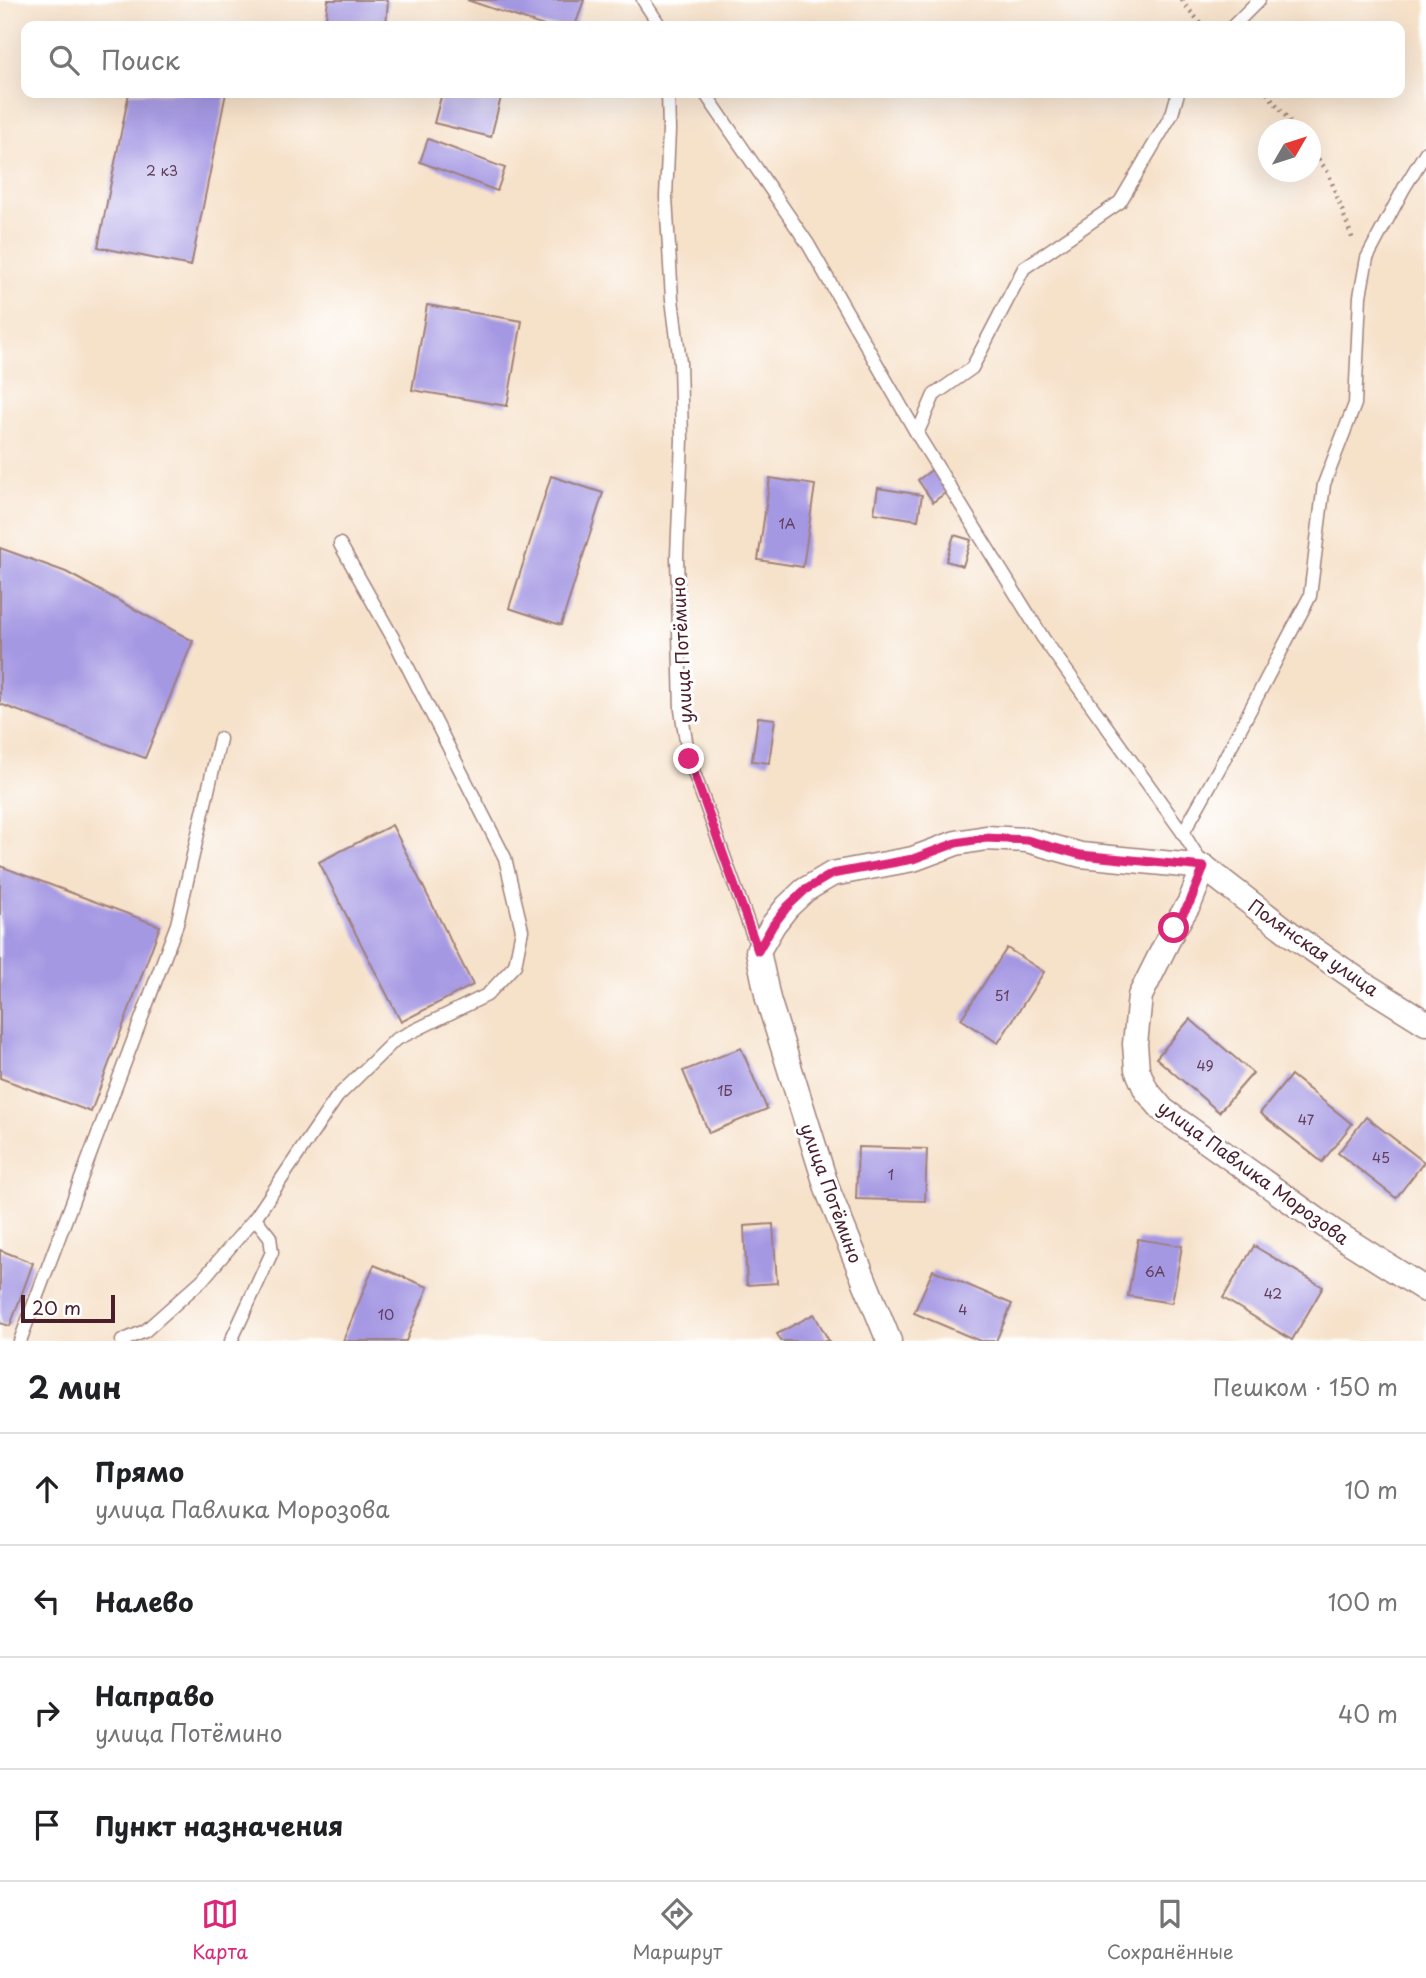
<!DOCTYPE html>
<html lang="ru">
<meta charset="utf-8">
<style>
:root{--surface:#fff;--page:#f6f6f6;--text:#202124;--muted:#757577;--line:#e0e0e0;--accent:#db2777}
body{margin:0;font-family:"Playpen Sans",sans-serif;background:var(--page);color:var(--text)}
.compass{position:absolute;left:1258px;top:119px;width:63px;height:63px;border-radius:50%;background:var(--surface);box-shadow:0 7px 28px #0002;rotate:51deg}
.scale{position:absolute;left:21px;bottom:18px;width:94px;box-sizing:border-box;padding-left:7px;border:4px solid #4a1f2b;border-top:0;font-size:19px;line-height:24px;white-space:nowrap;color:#4a1f2b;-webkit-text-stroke:5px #fff;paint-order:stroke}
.stop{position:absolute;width:21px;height:21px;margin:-16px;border:5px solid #db2777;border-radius:50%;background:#fff}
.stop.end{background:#db2777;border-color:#fff;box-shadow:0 2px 7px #0008}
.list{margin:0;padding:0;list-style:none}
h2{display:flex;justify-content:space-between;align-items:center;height:91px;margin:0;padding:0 28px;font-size:30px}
h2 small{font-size:23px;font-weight:400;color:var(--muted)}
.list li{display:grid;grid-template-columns:46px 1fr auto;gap:21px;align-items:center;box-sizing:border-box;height:112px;padding:0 28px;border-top:2px solid var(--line)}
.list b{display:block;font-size:26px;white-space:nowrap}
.list p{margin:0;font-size:23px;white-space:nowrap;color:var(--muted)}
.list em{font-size:23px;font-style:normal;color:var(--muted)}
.icon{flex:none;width:38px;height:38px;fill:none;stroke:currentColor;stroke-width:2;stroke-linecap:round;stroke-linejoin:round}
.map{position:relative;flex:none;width:1426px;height:1341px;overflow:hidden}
.search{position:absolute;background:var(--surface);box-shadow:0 7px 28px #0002;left:21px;right:21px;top:21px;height:77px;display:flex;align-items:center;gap:18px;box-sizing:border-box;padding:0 24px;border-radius:14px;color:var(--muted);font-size:26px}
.sheet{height:539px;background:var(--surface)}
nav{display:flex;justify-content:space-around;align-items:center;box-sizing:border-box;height:98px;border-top:2px solid var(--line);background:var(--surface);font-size:19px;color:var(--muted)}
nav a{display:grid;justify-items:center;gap:4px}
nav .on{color:var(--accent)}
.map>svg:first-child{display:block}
.building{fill:#a598e3}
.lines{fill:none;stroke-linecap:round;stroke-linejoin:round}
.lane-casing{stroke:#a0807a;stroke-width:15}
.street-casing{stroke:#a0807a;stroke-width:27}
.path{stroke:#a0807a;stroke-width:4.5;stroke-dasharray:2 5;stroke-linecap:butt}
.lane{stroke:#fff;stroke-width:12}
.street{stroke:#fff;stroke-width:24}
.route{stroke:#db2777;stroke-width:9}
.labels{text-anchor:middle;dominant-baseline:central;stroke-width:6;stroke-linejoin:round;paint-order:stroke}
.number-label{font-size:14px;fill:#613d59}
.street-label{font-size:18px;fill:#4a1f2b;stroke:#fff}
</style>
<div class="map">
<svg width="1426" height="1341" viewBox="0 0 1426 1341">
<rect width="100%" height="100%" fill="#fff"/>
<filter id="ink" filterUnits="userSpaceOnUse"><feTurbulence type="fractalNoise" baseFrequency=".0143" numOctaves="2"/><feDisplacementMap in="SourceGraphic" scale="14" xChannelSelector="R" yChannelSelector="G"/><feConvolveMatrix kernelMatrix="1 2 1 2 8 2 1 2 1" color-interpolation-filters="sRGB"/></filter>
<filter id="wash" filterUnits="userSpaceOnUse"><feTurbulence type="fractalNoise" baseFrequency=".00686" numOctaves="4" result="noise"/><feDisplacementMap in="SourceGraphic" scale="28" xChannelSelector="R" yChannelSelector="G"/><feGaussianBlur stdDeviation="1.57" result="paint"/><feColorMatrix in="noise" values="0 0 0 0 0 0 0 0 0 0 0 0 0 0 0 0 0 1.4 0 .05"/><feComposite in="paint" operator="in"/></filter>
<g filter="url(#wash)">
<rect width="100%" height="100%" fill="#f6e1c9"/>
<g id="blocks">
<g class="building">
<path d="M328 0H388L386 26H325Z"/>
<path d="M467 0H584L575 26H544Z"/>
<path d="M129 93H226L191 266 98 247Z"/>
<path d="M442 93H502L491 137 434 123Z"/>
<path d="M428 139 505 168 497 191 420 162Z"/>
<path d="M427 305 522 321 507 406 412 390Z"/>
<path d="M933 469 948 491 933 502 918 480Z"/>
<path d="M551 476 603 493 561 625 509 608Z"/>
<path d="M770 478 815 485 803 567 758 560Z"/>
<path d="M878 488 922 495 918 520 874 513Z"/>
<path d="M954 535 971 540 963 566 946 561Z"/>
<path d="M0 548 66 572 193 641 145 758 0 704Z"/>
<path d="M758 717 775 719 769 763 752 761Z"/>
<path d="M392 825 473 985 401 1022 319 862Z"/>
<path d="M0 866 160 926 91 1112 0 1078Z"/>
<path d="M1007 948 1044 972 998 1043 961 1019Z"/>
<path d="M1190 1019 1253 1073 1219 1112 1156 1058Z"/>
<path d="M741 1048 767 1109 709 1133 683 1071Z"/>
<path d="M1291 1075 1352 1124 1322 1162 1260 1113Z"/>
<path d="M1366 1117 1424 1162 1396 1198 1338 1153Z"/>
<path d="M858 1147 927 1149 925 1201 856 1199Z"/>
<path d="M773 1224 777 1283 747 1285 744 1226Z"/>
<path d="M1138 1239 1182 1246 1172 1303 1128 1296Z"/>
<path d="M1254 1246 1323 1287 1292 1340 1223 1298Z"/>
<path d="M0 1250 33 1263 10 1326 0 1323Z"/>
<path d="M374 1265 428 1287 406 1341H343Z"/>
<path d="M933 1270 1012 1304 996 1341H980L914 1313Z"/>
<path d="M814 1314 829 1341H781L777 1334Z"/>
</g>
</g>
</g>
<g filter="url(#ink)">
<use href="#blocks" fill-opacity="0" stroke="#a0807a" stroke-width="2"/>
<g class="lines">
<g class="lane-casing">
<g id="lane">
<path d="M643 0 660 26"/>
<path d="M1233 26 1259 0"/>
<path d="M668 93 669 130 666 197 672 299 680 363 682 440 677 556 681 710 689 759 758 950"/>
<path d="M705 93 808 244 917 434 1043 638 1183 833 1204 867"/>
<path d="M917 434 934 395 972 368 1024 268 1120 202 1172 114 1178 93"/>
<path d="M1183 833 1220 767 1310 596 1324 484 1355 404 1360 296 1367 258 1404 188 1426 152"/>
<path d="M20 1341 177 924 220 739"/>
<path d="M122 1341 145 1331 202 1280 255 1218 337 1097 395 1040 487 995 515 965 522 930 505 858 393 638 340 544"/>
<path d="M231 1341 272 1252 270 1237 255 1218"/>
</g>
</g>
<g class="street-casing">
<g id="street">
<path d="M1204 867 1190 902 1174 928 1140 996 1135 1044 1137 1069 1146 1090 1163 1110 1334 1232 1426 1290"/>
<path d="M1204 867 1292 935 1362 983 1426 1023"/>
<path d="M889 1341 828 1191 768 999 758 951 773 925 787 907 805 890 832 874 913 859 956 843 986 838 1027 840 1081 855 1204 867"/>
</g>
</g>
<g class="path">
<path d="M1182 0 1184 4 1203 26"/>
<path d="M1267 93 1297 130"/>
<path d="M1310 148 1328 172 1353 240"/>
</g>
<use href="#lane" class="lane"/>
<use href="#street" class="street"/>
</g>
</g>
<g class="lines" filter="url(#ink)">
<path class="route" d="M689 759 758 951 773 925 787 907 805 890 832 874 913 859 956 843 986 838 1027 840 1081 855 1204 867 1190 902 1174 928"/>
</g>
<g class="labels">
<g class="number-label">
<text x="162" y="170">2 к3</text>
<text x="787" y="523">1А</text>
<text x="1002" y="995">51</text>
<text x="1205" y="1065">49</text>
<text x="725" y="1090">1Б</text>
<text x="1306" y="1119">47</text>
<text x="1381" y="1157">45</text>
<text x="891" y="1174">1</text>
<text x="1155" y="1271">6А</text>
<text x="1273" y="1293">42</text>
<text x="963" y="1309">4</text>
<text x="386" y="1314">10</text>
</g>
<g class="street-label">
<text transform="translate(681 650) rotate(-93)">улица Потёмино</text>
<text transform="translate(1314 947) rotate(35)">Полянская улица</text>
<text transform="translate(1254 1172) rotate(36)">улица Павлика Морозова</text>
<text transform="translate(832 1193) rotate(70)">улица Потёмино</text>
</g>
</g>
</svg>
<svg class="compass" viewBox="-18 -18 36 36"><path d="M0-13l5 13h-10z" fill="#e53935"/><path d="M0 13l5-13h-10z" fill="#757577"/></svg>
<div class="scale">20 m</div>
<div class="stop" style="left:1174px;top:928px"></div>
<div class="stop end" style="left:689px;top:759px"></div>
<div class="search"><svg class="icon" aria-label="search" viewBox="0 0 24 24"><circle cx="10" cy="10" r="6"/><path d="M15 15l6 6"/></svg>Поиск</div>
</div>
<section class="sheet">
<h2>2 мин<small>Пешком · 150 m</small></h2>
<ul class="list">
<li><svg class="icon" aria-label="ahead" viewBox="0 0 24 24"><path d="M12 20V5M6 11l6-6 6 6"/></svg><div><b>Прямо</b><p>улица Павлика Морозова</p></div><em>10 m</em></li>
<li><svg class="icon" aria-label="left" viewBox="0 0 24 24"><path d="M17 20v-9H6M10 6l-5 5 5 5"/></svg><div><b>Налево</b></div><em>100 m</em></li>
<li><svg class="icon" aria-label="right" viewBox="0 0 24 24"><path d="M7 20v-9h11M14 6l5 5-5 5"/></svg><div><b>Направо</b><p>улица Потёмино</p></div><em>40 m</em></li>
<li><svg class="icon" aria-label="arrive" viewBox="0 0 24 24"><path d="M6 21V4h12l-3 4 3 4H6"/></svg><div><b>Пункт назначения</b></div></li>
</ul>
</section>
<nav>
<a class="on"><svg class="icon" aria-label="map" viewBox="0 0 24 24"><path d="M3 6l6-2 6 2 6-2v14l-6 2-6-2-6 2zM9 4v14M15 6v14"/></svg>Карта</a>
<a><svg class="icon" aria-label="directions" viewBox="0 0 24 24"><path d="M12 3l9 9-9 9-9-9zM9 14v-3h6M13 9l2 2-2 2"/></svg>Маршрут</a>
<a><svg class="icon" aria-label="saved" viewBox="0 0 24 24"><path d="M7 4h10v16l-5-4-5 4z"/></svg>Сохранённые</a>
</nav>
